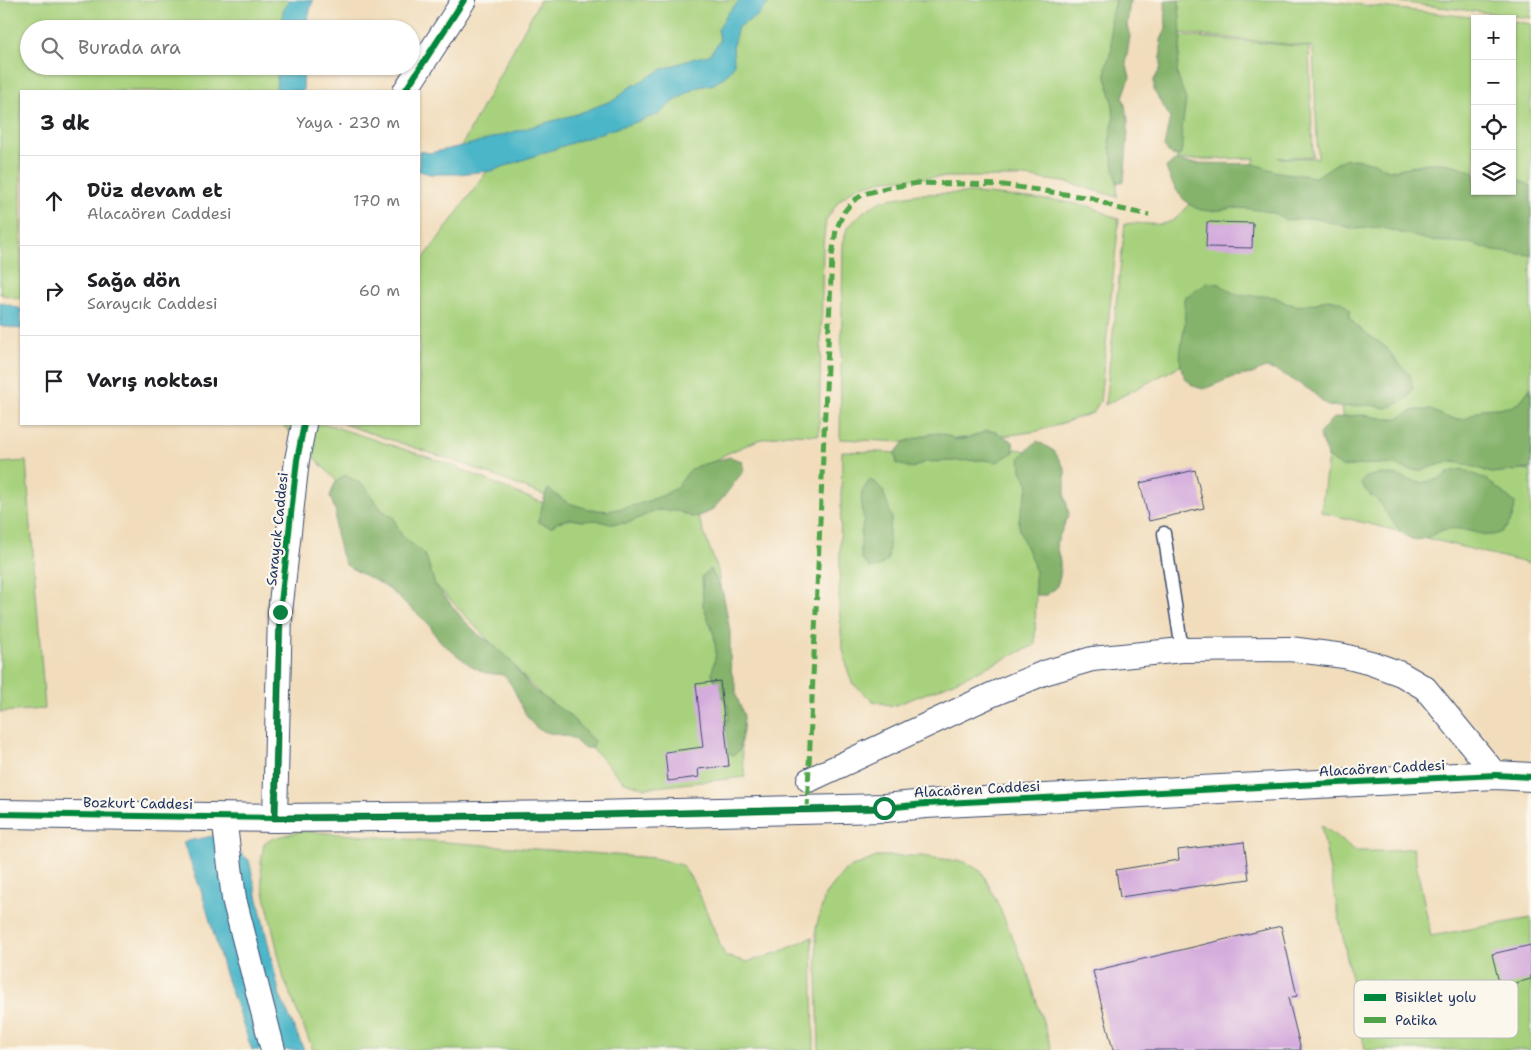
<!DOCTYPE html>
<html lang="tr">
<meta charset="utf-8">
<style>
:root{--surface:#fff;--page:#f6f6f6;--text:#202124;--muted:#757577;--line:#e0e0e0}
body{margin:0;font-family:"Shantell Sans",sans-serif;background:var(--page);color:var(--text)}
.controls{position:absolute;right:15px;top:15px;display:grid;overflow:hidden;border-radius:0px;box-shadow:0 1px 4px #0004}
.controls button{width:45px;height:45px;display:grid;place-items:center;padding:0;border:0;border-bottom:1px solid var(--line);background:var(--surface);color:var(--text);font:25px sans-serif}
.stop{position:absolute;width:15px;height:15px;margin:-11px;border:4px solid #0b8043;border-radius:50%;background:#fff}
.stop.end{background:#0b8043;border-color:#fff;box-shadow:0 1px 5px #0008}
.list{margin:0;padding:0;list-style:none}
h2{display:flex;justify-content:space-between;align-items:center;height:65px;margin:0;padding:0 20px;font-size:21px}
h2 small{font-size:16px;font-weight:400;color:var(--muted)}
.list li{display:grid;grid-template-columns:32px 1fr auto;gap:15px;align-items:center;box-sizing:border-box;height:90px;padding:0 20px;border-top:1px solid var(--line)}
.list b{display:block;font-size:19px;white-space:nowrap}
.list p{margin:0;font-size:16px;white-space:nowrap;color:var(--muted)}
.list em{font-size:16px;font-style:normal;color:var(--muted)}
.icon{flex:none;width:28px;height:28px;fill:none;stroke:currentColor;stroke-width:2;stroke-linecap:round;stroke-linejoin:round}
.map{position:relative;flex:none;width:1531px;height:1050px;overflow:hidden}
.search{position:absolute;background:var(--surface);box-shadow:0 1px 4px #0004;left:20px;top:20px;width:400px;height:55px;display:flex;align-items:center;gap:12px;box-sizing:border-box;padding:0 18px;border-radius:28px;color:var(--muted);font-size:19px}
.panel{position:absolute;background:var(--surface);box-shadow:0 1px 4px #0004;left:20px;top:90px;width:400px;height:335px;border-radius:0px}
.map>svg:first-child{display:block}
.green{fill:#a7d17d;stroke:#61806e;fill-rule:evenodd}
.forest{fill:#85b36c;stroke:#507165}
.water{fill:#4bb6c8;stroke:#337293}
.building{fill:#d5addd}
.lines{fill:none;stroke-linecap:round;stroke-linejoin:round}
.lane-casing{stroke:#3b496c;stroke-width:15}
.street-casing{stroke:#3b496c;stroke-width:26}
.secondary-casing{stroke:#3b496c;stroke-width:30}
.lane{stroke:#fff;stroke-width:12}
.street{stroke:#fff;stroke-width:24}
.secondary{stroke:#fff;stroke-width:28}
.quiet{stroke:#4fa44a;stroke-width:5;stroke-dasharray:10 5;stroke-linecap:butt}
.cycleway-casing{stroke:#fbf7ec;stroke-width:9}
.cycleway{stroke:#00873e;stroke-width:6}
.route{stroke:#0b8043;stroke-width:6}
.labels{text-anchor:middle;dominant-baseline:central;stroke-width:4.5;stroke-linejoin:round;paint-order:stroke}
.street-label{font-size:14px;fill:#1b2f5e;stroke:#fbf7ec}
.key{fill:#fbf7ec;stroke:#b8bbc1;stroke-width:1}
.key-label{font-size:14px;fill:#1b2f5e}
</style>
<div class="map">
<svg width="1531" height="1050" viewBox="0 0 1531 1050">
<rect width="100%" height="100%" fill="#fbf7ec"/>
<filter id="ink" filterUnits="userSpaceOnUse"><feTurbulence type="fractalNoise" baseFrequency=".02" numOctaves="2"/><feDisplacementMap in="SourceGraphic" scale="10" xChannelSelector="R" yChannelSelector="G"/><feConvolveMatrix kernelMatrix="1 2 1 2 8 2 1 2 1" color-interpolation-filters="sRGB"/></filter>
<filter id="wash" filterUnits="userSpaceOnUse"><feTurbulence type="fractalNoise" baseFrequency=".0096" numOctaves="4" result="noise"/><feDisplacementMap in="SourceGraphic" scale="20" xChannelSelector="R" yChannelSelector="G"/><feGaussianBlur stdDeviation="1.12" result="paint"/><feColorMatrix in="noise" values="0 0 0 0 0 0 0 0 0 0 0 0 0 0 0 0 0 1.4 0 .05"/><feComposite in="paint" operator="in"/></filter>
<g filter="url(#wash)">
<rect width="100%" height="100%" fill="#f1ddbc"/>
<g class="green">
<path d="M0 0H291L287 29H29V66H286L285 91H21V299L0 294Z"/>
<path d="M540 0H757L736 20 734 27 761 0H1118L1117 197 1070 183 1026 177H942L884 180 855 188 839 201 826 220 823 244 819 435 787 434 758 440 724 455 665 500 689 492 718 571 745 777 646 788 624 782 283 425 326 424 449 464 517 493 565 511 599 514 538 493 461 463 343 424H419V265L491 166 684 85 724 65 732 32 724 51 621 109 457 154ZM659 503 621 518 604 515 658 503Z"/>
<path d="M1178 0H1317L1488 19H1475V191H1512V21L1531 24V225L1245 190 1255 158 1177 160 1175 35 1309 47 1313 156 1278 158H1318L1313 47 1180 33Z"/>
<path d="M1381 0H1531V18Z"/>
<path d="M975 193 1060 201 1089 206 1119 219 1100 401 1093 413 1038 431 1011 435 904 442 840 439 843 244 847 228 864 211 883 200 919 194Z"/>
<path d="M1193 198 1531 247V464L1345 430 1337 386 1314 330 1191 360 1105 405 1125 224C1142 221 1161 229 1175 219 1182 215 1188 205 1193 198Z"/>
<path d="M1005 447 1038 453 1035 645 940 688 893 706 873 701 852 683 848 671 842 645 839 606 842 451 908 453Z"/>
<path d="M1329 448 1531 471V564L1321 512Z"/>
<path d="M26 461 45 709 0 712V463Z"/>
<path d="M1321 825 1356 851H1387L1413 848 1431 936 1531 918V1050H1365Z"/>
<path d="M301 831 654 858 682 865 696 886 725 956 747 962 780 952 812 937 814 1050H313L284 979 262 883 261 863 264 843 274 838Z"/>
<path d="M879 856H921L965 862 982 872 997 902 1027 971 1052 1050H819L816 928 825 895 845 870Z"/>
</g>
<g class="forest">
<path d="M1115 0H1130L1127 26 1130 36 1126 62 1130 77 1123 97 1128 119V132L1124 181 1117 183 1109 142 1114 118 1112 100 1106 77V66L1112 48 1110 21Z"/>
<path d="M1165 0H1179L1181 39 1177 74 1186 100 1181 136 1183 144 1180 156 1171 155 1164 147 1170 117 1154 91V80L1161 67V40L1166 28Z"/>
<path d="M1355 159 1375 163 1388 170H1395L1427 163H1441L1454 165 1475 172V191H1512V176L1531 186V255L1494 251 1470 243 1432 241 1379 227 1355 229 1313 218 1285 220C1282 218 1279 215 1276 214 1270 211 1244 208 1237 208 1226 208 1214 213 1202 210 1183 206 1171 184 1166 167L1177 160 1188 163 1254 164 1278 172 1316 177 1342 160Z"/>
<path d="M1207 282 1219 284 1235 294 1275 297 1286 303 1300 306 1316 303 1329 299 1342 302 1350 310V318L1355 325 1387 348 1393 357 1410 375 1413 388 1408 398 1400 403 1386 408 1371 405 1340 407 1328 406 1310 390 1278 371 1265 368 1252 374 1233 377 1204 389C1200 388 1193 387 1190 383 1175 369 1181 348 1184 330 1186 320 1184 308 1184 298Z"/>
<path d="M1531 387V469L1491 473 1478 468 1452 461 1422 470H1410L1393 465 1371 464 1342 467 1328 457 1319 434 1332 419 1346 416 1363 415 1387 419 1399 418 1415 410H1431L1446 417 1457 419H1465L1482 409 1510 407 1520 402Z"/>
<path d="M986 431H995L1013 442 1014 452 997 462 984 460 925 462 912 468 897 464 895 453 904 442 929 434 940 433 949 436 957 440 968 438Z"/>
<path d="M1037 441 1054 451 1065 469V497L1069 514 1056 544 1060 562V577L1056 588 1046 595H1036C1033 586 1037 576 1034 567 1031 554 1021 540 1019 526 1018 512 1026 498 1029 484L1021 471 1020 457Z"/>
<path d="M730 457 742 461 744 471C734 481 719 507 707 513 703 515 697 516 692 517L678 511 657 510 628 523 610 524 596 520 582 521 571 519 558 522 551 527 538 522C541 511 543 499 548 489L568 503 589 509 608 511 636 505 662 496 677 487 689 471 697 466Z"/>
<path d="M1462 469 1487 480 1515 503C1514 522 1503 540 1482 534 1470 532 1460 527 1448 529 1436 530 1425 543 1412 539 1401 535 1395 524 1388 515 1385 512 1384 508 1382 505 1374 496 1368 496 1361 483L1366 477 1378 474 1397 475 1408 480 1421 483 1439 479 1450 472Z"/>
<path d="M345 475 365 486 371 496 383 511 393 517 402 536 422 552 427 559 435 585 462 618 479 635 491 643 510 660 528 684 536 692 568 714 594 741 593 748C578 750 581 742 570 737 561 734 549 734 540 730 527 723 519 700 513 688 510 683 507 679 504 675L485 673 470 665 458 656 443 644 435 635 429 624 390 590 380 583 360 573 346 565 341 554 335 528 336 513 330 496 335 483Z"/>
<path d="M870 480 877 484 883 491 892 518 889 529V545L888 560 879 567 870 568 861 558V533L864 519 861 507 862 491Z"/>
<path d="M711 569 723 594 725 603 730 632V660L731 671 736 687V695L744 716 743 730 739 751 733 755 720 747 718 737 728 720 729 709 712 674 716 652 714 635 703 605 702 576Z"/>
</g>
<g class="water">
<path d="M289 0H313L305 29H281L283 11Z"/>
<path d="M740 0H772L757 16 738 27 733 45 734 64 729 73 714 84 699 87 689 92 669 105 660 114 630 124 609 130 491 171 457 174H430L419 171V151L430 153 467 145 577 114 616 99 627 89 663 69 695 58 709 55 720 41 718 29 727 14Z"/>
<path d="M278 66H304L303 91H276Z"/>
<path d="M0 302 21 309V329L0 326Z"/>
<path d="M218 835 249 860 280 996 304 1050H252L226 977 202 893 183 842Z"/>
</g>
<g id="blocks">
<g class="building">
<path d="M1207 222 1253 223 1252 248 1206 247Z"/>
<path d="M1195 470 1204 508 1149 521 1140 483Z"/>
<path d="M720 681 729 766 698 769 699 777 668 781 665 752 703 747 696 684Z"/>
<path d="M1244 842 1249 879 1120 897 1116 870 1179 860 1178 850Z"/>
<path d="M1281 926 1297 996 1288 998 1301 1050H1113L1093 971Z"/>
<path d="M1531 945V979L1500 987 1492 954Z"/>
</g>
</g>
</g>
<g filter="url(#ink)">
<use href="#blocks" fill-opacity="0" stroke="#3b496c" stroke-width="1"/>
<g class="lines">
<g class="lane-casing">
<path id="lane" d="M1164 533 1182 650"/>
</g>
<g class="street-casing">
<g id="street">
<path d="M405 91 464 0"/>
<path d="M809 780 991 695 1044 673 1092 659 1182 650 1290 649 1344 656 1371 663 1401 674 1425 688 1496 775"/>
<path d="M224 817 234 899 273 1050"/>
<path d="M275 818 280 612 297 460 304 424"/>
</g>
</g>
<g class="secondary-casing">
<path id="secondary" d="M0 814 275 818 594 815 885 808 925 804 1496 775 1531 777"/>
</g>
<use href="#lane" class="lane"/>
<use href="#street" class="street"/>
<use href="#secondary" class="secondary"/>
<path class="quiet" d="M807 810 832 256 836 230 844 212 853 201 864 194 886 188 918 183 1004 185 1064 194 1092 198 1116 208 1149 215"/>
<g class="cycleway-casing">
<g id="cycleway">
<path d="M405 91 464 0"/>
<path d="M0 814 275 818 594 815 885 808 925 804 1496 775 1531 777"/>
<path d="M275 818 280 612 297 460 304 424"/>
</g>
</g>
<use href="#cycleway" class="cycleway"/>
</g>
</g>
<g class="lines" filter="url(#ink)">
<path class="route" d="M280 612 275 818 594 815 884 808"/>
</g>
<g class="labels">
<g class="street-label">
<text transform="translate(277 529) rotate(-84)">Saraycık Caddesi</text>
<text transform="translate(1382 768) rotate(-3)">Alacaören Caddesi</text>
<text transform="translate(977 789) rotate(-3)">Alacaören Caddesi</text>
<text transform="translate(138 803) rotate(1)">Bozkurt Caddesi</text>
</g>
</g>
<rect x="1354" y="980" width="164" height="58" rx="8" class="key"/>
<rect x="1364" y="994" width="22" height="7" fill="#00873e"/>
<rect x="1364" y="1017" width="22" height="6" fill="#4fa44a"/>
<g class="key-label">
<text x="1395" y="1002">Bisiklet yolu</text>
<text x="1395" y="1025">Patika</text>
</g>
</svg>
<div class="controls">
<button>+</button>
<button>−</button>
<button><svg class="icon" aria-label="locate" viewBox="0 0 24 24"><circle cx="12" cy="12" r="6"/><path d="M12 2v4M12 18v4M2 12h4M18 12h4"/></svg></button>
<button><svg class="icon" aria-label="layers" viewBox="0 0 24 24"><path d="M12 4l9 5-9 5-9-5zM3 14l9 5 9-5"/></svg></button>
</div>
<div class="stop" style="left:884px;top:808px"></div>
<div class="stop end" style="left:280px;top:612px"></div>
<div class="search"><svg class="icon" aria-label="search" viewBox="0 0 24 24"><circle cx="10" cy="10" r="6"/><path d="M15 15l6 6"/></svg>Burada ara</div>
<section class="panel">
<h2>3 dk<small>Yaya · 230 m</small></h2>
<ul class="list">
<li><svg class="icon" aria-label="ahead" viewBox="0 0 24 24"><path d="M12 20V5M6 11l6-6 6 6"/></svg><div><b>Düz devam et</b><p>Alacaören Caddesi</p></div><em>170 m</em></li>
<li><svg class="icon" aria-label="right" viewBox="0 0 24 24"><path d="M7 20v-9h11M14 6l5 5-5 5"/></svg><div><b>Sağa dön</b><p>Saraycık Caddesi</p></div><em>60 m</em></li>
<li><svg class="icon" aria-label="arrive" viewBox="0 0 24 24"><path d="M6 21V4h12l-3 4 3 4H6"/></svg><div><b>Varış noktası</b></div></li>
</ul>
</section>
</div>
